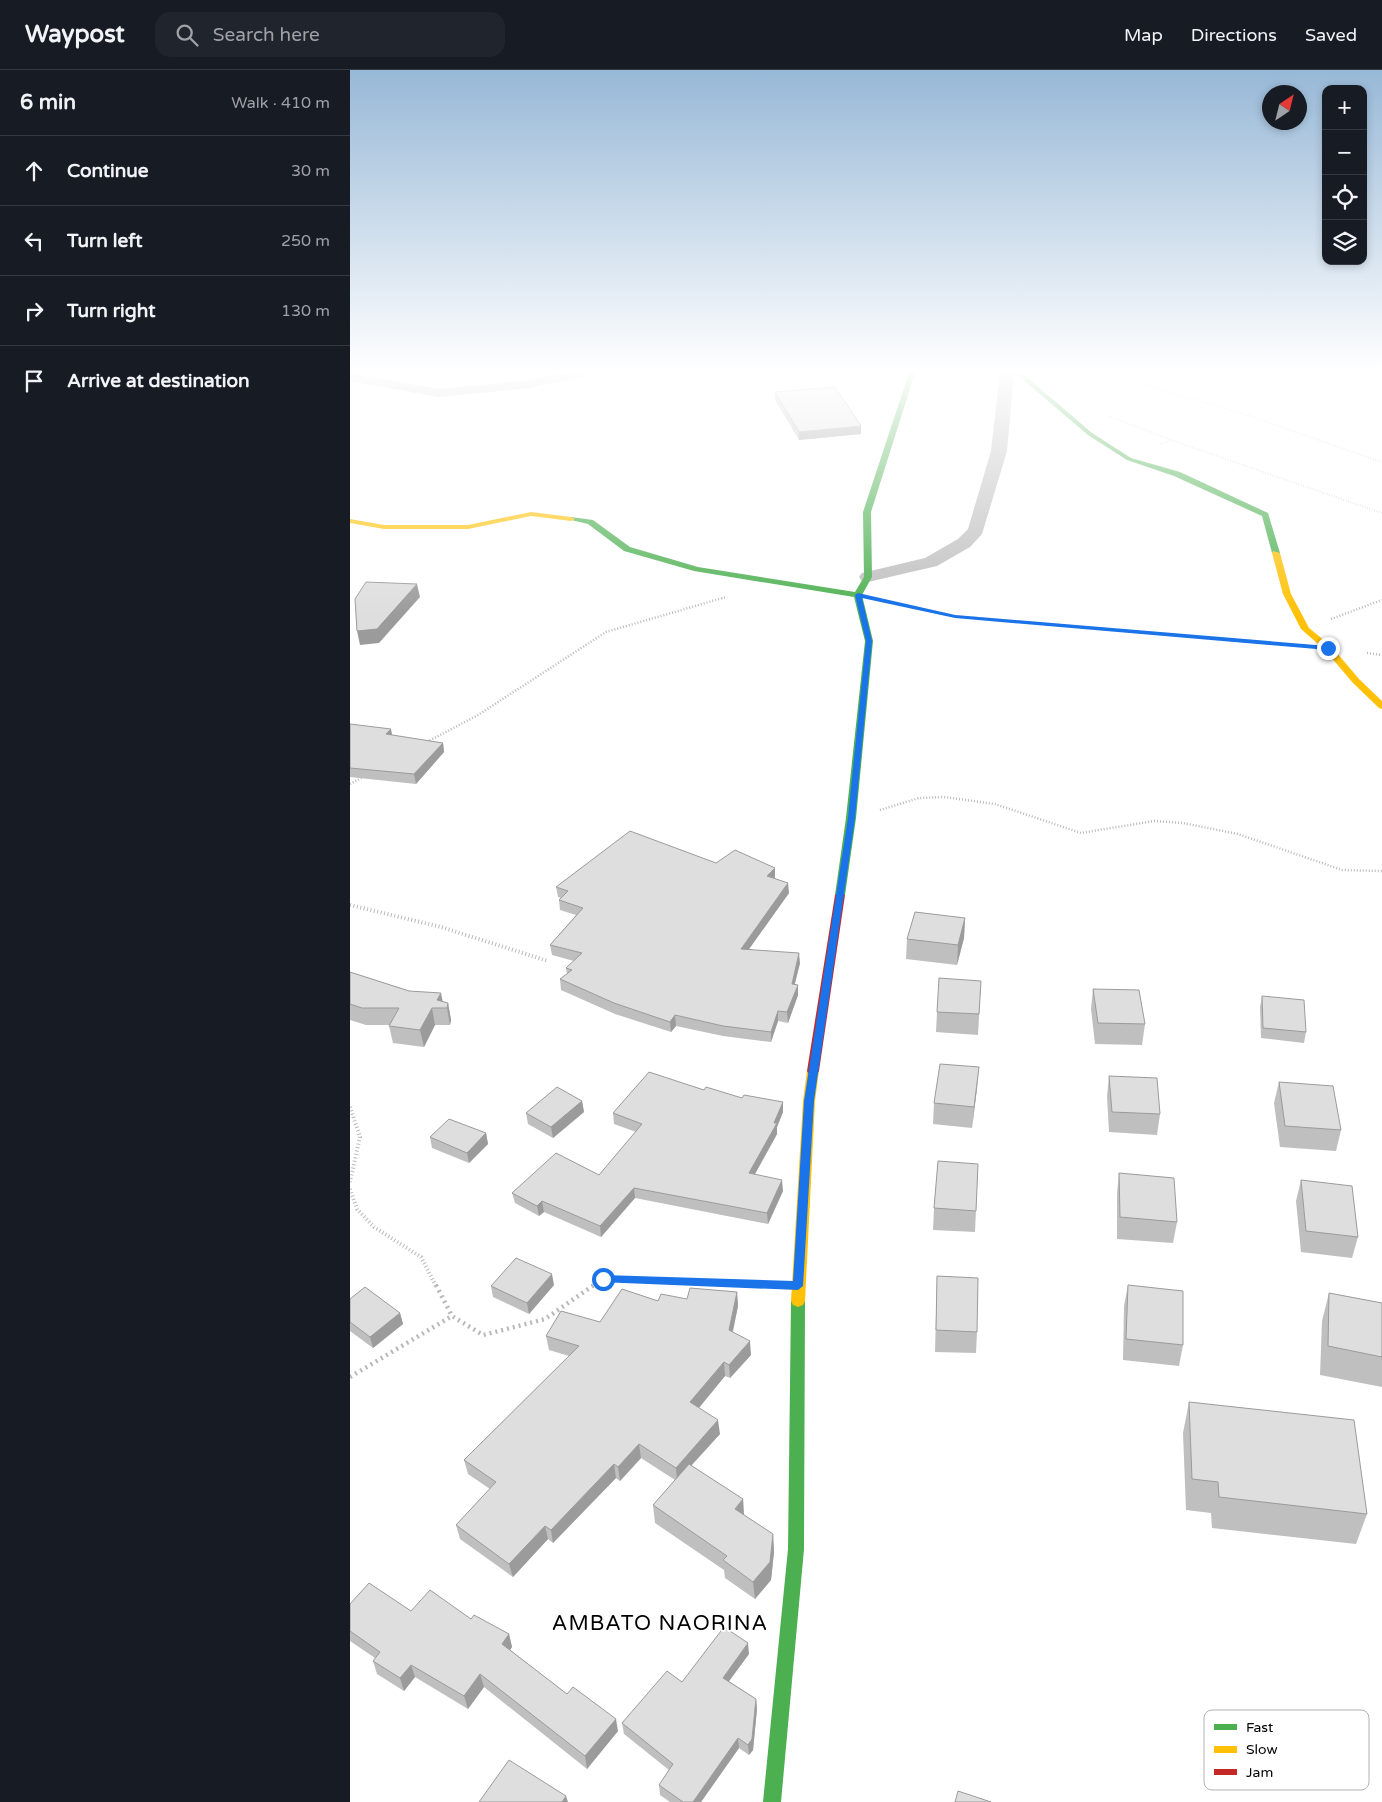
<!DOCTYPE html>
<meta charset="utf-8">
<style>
:root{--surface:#171b24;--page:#20242c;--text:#f1f3f6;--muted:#9ea1a6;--line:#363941}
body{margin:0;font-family:"Varela Round",sans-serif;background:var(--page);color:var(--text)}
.controls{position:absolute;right:15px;top:15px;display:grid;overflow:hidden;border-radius:10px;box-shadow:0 2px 8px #0003}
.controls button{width:45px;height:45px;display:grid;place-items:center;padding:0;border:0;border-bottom:1px solid var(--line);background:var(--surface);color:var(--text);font:25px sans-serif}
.compass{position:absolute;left:912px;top:15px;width:45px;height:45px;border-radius:50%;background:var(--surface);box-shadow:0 2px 8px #0003;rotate:35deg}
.stop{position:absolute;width:15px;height:15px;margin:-11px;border:4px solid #1a73e8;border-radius:50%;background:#fff}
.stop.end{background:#1a73e8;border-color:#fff;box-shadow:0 1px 5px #0008}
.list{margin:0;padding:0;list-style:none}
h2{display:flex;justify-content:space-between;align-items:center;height:65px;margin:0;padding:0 20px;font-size:21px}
h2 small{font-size:16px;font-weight:400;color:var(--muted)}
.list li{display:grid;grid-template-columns:32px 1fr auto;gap:15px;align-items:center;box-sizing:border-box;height:70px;padding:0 20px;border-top:1px solid var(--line)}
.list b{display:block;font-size:19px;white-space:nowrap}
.list em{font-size:16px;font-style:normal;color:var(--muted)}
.icon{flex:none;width:28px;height:28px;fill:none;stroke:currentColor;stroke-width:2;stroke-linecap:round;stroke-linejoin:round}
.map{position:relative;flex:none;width:1032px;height:1732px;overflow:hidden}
header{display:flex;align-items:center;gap:30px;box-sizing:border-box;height:70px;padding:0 25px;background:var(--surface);border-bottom:1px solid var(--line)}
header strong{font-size:24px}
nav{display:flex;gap:28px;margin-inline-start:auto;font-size:18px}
.search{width:350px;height:45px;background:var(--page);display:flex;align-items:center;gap:12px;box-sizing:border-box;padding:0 18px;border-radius:15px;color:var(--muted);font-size:19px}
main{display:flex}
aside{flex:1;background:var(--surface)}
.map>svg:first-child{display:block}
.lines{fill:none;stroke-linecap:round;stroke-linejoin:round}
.path-far3{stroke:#b9b9b9;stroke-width:2;stroke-dasharray:0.5 2;stroke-linecap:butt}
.path-far2{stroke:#b9b9b9;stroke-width:2.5;stroke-dasharray:1 2;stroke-linecap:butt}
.path-far1{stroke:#b9b9b9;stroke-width:4;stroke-dasharray:1 2.5;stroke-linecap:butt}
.path{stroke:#b9b9b9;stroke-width:4.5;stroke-dasharray:2 4;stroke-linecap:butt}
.street{fill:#bebebe;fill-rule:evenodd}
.fast{fill:#4caf50;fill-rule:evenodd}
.slow{fill:#ffc107;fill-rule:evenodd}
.jam{fill:#c62828;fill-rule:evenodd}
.wall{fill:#bfbfbf}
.shaded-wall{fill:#9b9b9b}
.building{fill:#dedede;stroke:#9b9b9b}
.route{fill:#1a73e8}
.labels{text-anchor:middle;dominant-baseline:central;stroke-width:4;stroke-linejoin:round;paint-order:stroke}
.near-quarter-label{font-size:21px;letter-spacing:1px;fill:#000;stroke:#fff}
.key{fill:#fff;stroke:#b2b2b2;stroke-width:1}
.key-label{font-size:14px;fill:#000}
</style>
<header>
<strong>Waypost</strong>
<div class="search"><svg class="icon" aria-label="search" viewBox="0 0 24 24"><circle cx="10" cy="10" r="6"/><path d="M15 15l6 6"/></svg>Search here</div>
<nav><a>Map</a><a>Directions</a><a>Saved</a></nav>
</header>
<main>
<aside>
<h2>6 min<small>Walk · 410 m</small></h2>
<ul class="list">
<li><svg class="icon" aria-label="ahead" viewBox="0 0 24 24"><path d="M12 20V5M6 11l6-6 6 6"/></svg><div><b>Continue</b></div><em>30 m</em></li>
<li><svg class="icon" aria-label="left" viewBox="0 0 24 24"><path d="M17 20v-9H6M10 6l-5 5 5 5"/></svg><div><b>Turn left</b></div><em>250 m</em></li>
<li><svg class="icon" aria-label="right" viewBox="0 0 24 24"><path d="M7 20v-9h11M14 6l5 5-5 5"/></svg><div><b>Turn right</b></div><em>130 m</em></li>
<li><svg class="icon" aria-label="arrive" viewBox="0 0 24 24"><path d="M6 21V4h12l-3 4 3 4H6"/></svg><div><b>Arrive at destination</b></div></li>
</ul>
</aside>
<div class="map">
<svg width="1032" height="1732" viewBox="0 0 1032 1732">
<rect width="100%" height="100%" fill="#fff"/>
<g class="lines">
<g class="path-far3">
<path d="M714 303 724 317"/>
<path d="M754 303 894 344 1032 392"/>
<path d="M759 346 821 370 809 375"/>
<path d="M821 370 1032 443"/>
<path d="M372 528 377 527"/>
</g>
<g class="path-far2">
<path d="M538 532 605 546 936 575"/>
<path d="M981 549 1032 530"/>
<path d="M1017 583 1032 585"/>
<path d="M77 672 128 645 256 562 376 527"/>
<path d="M0 714 15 706"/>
<path d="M530 740 569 728 594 727 645 734 731 763 804 751 833 753 888 764 992 800 1032 801"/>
</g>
<g class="path-far1">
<path d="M0 835 91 857 198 891"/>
<path d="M0 1037 10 1067 0 1112"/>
<path d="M0 1119 7 1139 24 1157 71 1187 86 1216"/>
<path d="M242 1216 253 1209 415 1214"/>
</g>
<g class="path">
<path d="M86 1215 102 1246 133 1265 195 1249 244 1215"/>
<path d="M0 1307 102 1246"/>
</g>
<g class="street">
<path d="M0 303 88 319 179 310 213 303H241L234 307 179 318 88 327 0 311Z"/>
<path d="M650 303H664L657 381 632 464 620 477 587 496 518 512 512 511 509 507 512 503 575 488 608 469 618 459 641 381Z"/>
</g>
<g class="fast">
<path d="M559 303H565L521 442 522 507 512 525 523 571 506 748 495 825 490 828 485 825 496 748 515 571 504 527 344 501 274 481 238 454 217 449 221 447 243 450 280 477 348 497 505 522 514 507 513 442Z"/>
<path d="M665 303H672L742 363 781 388 830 402 918 443 930 483 926 485 922 483 912 446 824 406 777 390 738 365Z"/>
<path d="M448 1225 453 1227 455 1231 454 1479 431 1732H413L438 1479 441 1231 443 1227Z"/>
</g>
<g class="slow">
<path d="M181 442 221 447 225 449 221 451 181 446 118 459H34L0 453V449L34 455H118Z"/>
<path d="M923 481 930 483 941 524 959 558 981 576 1009 609 1032 631V639L1029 638 1003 613 975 580 951 559 933 524 922 483Z"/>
<path d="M463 997 467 998 469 1001 465 1031 455 1231 453 1235 448 1237 443 1235 441 1231 453 1031 457 1001 459 998Z"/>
</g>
<path class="jam" d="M490 822 495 825 469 1001 467 1004H459L457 1001 485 825Z"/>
</g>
<g class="wall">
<path d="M425 322 511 364 449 370 425 330Z"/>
<path d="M0 654 42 665 93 673 94 682 66 714 0 707Z"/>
<path d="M366 793 425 798V808L439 823 399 879 450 893 445 914 448 915V925L438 953 428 951 421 972 373 966 326 956 321 962 265 944 211 920 210 909 217 904 216 898 224 891 202 885 200 875 226 845 210 840 209 830 211 828 208 827 206 817Z"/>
<path d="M615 848 614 868 607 895 556 889 557 869Z"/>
<path d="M0 902 98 933 101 950 100 955H85L74 977 43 973 39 956V955H16L0 950Z"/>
<path d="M631 911 628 965 586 962 587 942Z"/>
<path d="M743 919 795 954 792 975 745 974 741 939Z"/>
<path d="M912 926 956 962 954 973 911 968 910 937Z"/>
<path d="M759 1006 810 1044 807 1065 759 1062 757 1026Z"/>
<path d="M929 1012 991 1060 986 1081 930 1077 924 1033Z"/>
<path d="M627 1018 622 1058 583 1054 584 1033Z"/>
<path d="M354 1020 433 1042 427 1057V1064L405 1104 433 1121 418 1154 285 1128 251 1167 194 1142 189 1146 165 1133 162 1123 249 1105 286 1062 264 1054 263 1043Z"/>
<path d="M232 1031 234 1042 203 1068 178 1054 176 1043Z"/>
<path d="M136 1063 138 1074 119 1093 82 1078 80 1067Z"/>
<path d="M628 1094 625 1162 583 1160 584 1138Z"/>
<path d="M769 1103 827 1152 823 1173 767 1169V1124Z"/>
<path d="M951 1110 1008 1167 1002 1188 951 1182 946 1131Z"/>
<path d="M587 1206 627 1262 626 1283 585 1282Z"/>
<path d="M204 1215 179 1244 143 1227 141 1216Z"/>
<path d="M778 1215 833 1275 829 1296 773 1290 774 1236Z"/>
<path d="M387 1222 388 1236 383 1262 401 1285 380 1308 375 1306 349 1338 370 1364 341 1396 393 1429 394 1445 423 1464 424 1482 421 1510 405 1529 375 1508 374 1500 305 1453 303 1435 325 1410 291 1388 270 1411 266 1408 203 1473 198 1469 163 1507 110 1469 106 1455 140 1419 118 1404 114 1390 219 1286 199 1280 196 1266 250 1252 308 1231 337 1229Z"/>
<path d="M979 1223 1032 1233V1317L970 1305 972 1251Z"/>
<path d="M0 1229 50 1243 53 1254 23 1278 0 1261Z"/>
<path d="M839 1332 1017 1444 1006 1474 862 1458 861 1443 836 1440 833 1363Z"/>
<path d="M0 1534 121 1549 159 1564 162 1577 160 1580 217 1624 268 1661 237 1699 134 1617 118 1639 65 1607 54 1621 27 1604 23 1591 25 1588 0 1571Z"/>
<path d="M399 1584 379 1611 406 1629 407 1639 403 1680 399 1685 389 1678 351 1732H320L310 1725 309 1715 319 1700 274 1664 272 1653 332 1612Z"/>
</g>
<g class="shaded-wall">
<path d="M511 356V364L449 370V362Z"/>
<path d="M67 514 70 527 29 573 10 575 7 561Z"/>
<path d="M41 659 43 669 36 664Z"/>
<path d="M93 673 94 682 66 714 64 704Z"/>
<path d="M425 798V808L417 806Z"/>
<path d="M438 813 439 823 392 889 391 879Z"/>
<path d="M615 848 614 868 607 895 608 875Z"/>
<path d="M449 883 450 893 442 924V914Z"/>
<path d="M448 915V925L438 953 437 942Z"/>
<path d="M91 923 94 938 87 930Z"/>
<path d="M98 933 101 950 100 955 97 938Z"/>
<path d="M82 938 85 955 74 977 70 960Z"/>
<path d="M428 941V951L421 972V962Z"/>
<path d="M325 945 326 956 321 962 320 952Z"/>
<path d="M629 997 627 1018 622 1058 624 1037Z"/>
<path d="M232 1031 234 1042 203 1068 201 1057Z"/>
<path d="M433 1032V1042L427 1057V1064L400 1113 399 1103Z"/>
<path d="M136 1063 138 1074 119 1093 117 1083Z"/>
<path d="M432 1110 433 1121 418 1154 417 1143Z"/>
<path d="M284 1118 285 1128 251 1167 250 1156Z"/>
<path d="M192 1131 194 1142 189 1146 187 1136Z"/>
<path d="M202 1204 204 1215 179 1244 177 1233Z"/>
<path d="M387 1222 388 1236 380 1273 379 1260Z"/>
<path d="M50 1243 53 1254 23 1278 20 1267Z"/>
<path d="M400 1271 401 1285 380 1308 379 1295Z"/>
<path d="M374 1292 375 1306 342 1346 340 1332Z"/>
<path d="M368 1350 370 1364 327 1411 326 1398Z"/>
<path d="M289 1374 291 1388 270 1411 268 1397Z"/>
<path d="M264 1394 266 1408 203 1473 201 1460Z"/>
<path d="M393 1429 394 1447 385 1439Z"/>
<path d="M195 1456 198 1469 163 1507 159 1494Z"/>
<path d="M423 1464 424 1482 421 1510 405 1529 403 1512Z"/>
<path d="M159 1564 162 1577 155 1587 152 1574Z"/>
<path d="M398 1573 399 1584 374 1618 373 1608Z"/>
<path d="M61 1595 65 1607 54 1621 50 1608Z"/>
<path d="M130 1604 134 1617 118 1639 114 1626Z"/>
<path d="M406 1629 407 1639 403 1680 399 1685 398 1675Z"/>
<path d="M266 1649 268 1661 237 1699 235 1686Z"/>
<path d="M388 1668 389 1678 351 1732H343Z"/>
<path d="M216 1726 218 1732H212Z"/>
</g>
<g class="building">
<path d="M485 317 511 356 449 362 425 322Z"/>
<path d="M16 512 67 514 27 559 7 561 5 529Z"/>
<path d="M0 654 41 659 36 664 93 673 64 704 0 698Z"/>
<path d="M280 761 366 793 385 780 425 798 417 806 438 813 391 879 449 883 442 914 448 915 437 942 428 941 421 962 373 956 325 945 320 952 264 933 210 909 222 900 216 898 232 883 200 875 233 838 209 830 218 821 206 817Z"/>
<path d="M565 842 615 848 608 875 557 869Z"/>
<path d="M0 902 59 921 91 923 87 930 98 933 97 938H82L70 960 39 956 49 938H12L0 934Z"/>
<path d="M589 908 631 911 629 944 587 942Z"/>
<path d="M743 919 789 920 795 954 748 953Z"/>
<path d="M912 926 954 930 956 962 913 958Z"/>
<path d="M590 994 629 997 624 1037 584 1033Z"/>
<path d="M299 1002 354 1020 356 1017 392 1028 394 1025 433 1032 424 1053H427L399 1103 432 1110 417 1143 284 1118 250 1156 192 1131 187 1136 162 1123 206 1083 249 1105 292 1054 263 1043Z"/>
<path d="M759 1006 807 1008 810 1044 762 1042Z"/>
<path d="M929 1012 983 1016 991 1060 935 1056Z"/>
<path d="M207 1017 232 1031 201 1057 176 1043Z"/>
<path d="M99 1049 136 1063 117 1083 80 1067Z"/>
<path d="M588 1091 628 1094 626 1141 584 1138Z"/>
<path d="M769 1103 824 1108 827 1152 770 1147Z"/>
<path d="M951 1110 1002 1116 1008 1167 956 1161Z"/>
<path d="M166 1188 202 1204 177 1233 141 1216Z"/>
<path d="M587 1206 628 1208 627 1262 586 1260Z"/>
<path d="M778 1215 833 1221V1275L776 1269Z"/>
<path d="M15 1217 50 1243 20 1267 0 1252V1229Z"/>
<path d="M340 1218 387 1222 379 1260 400 1271 379 1295 374 1292 340 1332 368 1350 326 1398 289 1374 268 1397 264 1394 201 1460 195 1456 159 1494 106 1455 146 1412 114 1390 229 1276 196 1266 211 1241 250 1252 272 1219 308 1231 311 1224 337 1229Z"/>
<path d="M979 1223 1032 1233V1287L978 1276Z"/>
<path d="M839 1332 1004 1350 1017 1444 869 1427 868 1412 842 1409Z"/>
<path d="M339 1394 393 1429 385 1439 423 1464 420 1492 403 1512 373 1490 377 1486 303 1435Z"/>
<path d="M19 1513 61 1541 80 1520 121 1549 124 1545 159 1564 152 1574 217 1624 223 1617 266 1649 235 1686 130 1604 114 1626 61 1595 50 1608 23 1591 30 1582 0 1561V1534Z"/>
<path d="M374 1557 398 1573 373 1608 406 1629 402 1669 398 1675 388 1668 343 1732H333L309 1715 323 1694 272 1653 317 1601 332 1612Z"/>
<path d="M159 1690 216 1726 212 1732H129Z"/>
<path d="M608 1721 641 1732H605Z"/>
</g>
<linearGradient id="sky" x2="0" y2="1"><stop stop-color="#97b8d7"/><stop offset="0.55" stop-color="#fff"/><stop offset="1" stop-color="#fff" stop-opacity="0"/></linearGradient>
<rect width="1032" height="546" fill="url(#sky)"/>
<path class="route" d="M508 523 605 545 978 576 981 578 978 580 605 548 512 528 522 571 505 748 464 1031 453 1216 448 1220 249 1212 248 1209 253 1205 443 1211 454 1031 498 748 516 571 505 525Z"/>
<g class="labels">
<g class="near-quarter-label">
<text x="310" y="1553">AMBATO NAORINA</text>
</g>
</g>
<rect x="854" y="1640" width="165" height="80" rx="8" class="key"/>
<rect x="864" y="1654" width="23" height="6" fill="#4caf50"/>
<rect x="864" y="1676" width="23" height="7" fill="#ffc107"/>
<rect x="864" y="1699" width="23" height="6" fill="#c62828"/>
<g class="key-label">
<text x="896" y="1662">Fast</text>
<text x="896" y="1684">Slow</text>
<text x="896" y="1707">Jam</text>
</g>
</svg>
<div class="controls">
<button>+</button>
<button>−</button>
<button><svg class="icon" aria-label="locate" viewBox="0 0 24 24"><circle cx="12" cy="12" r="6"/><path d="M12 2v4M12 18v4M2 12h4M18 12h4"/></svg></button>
<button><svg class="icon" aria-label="layers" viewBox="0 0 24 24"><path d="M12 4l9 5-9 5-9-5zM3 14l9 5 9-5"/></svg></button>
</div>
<svg class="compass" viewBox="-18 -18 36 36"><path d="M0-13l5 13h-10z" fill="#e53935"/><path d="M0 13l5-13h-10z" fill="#9ea1a6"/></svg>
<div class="stop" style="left:253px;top:1209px"></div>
<div class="stop end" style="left:978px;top:578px"></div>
</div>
</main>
